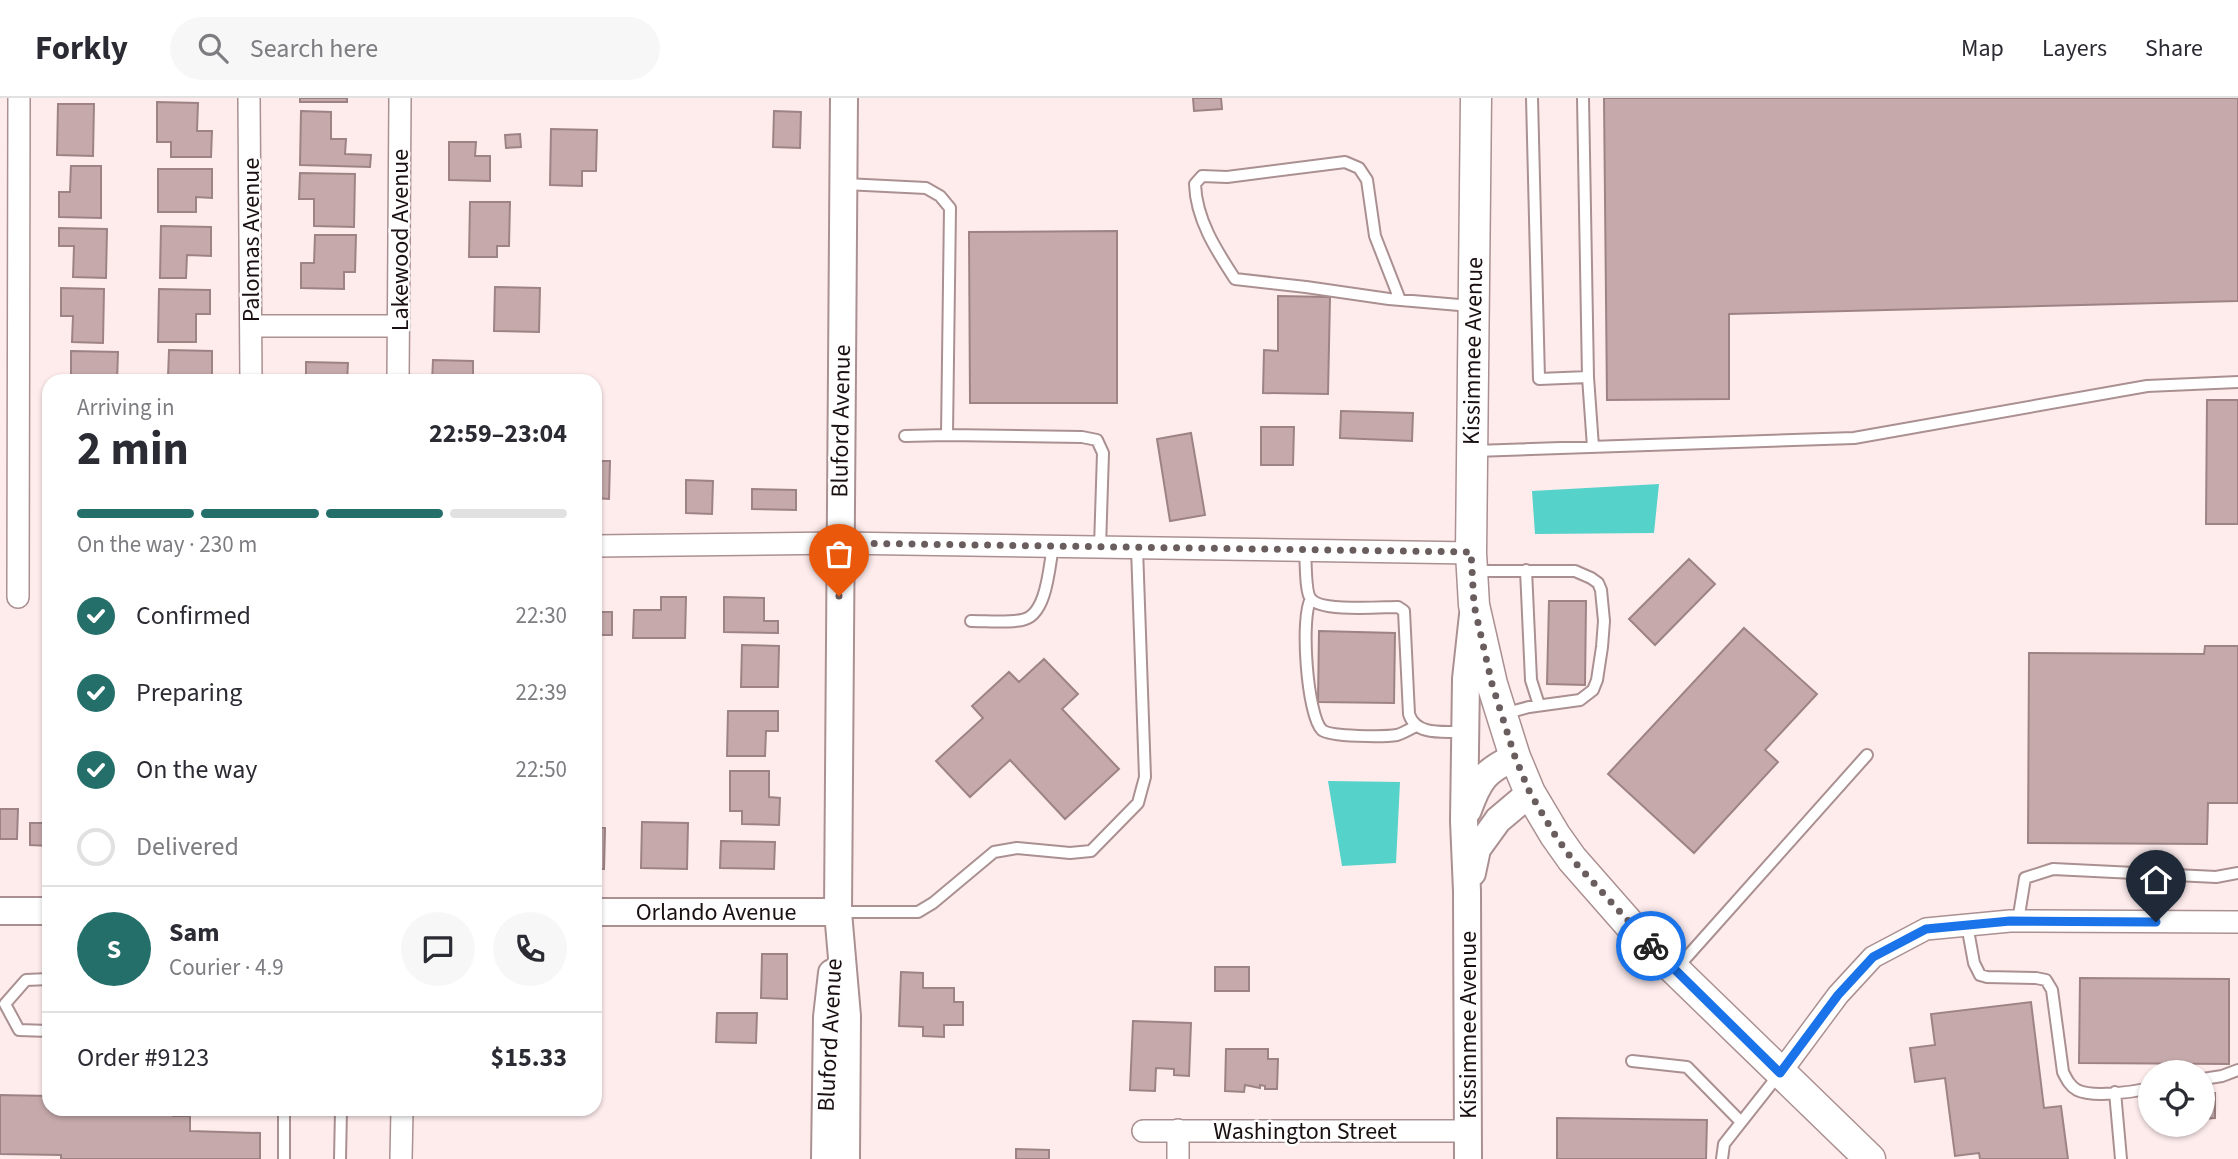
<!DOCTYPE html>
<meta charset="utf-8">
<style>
:root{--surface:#fff;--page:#f7f7f7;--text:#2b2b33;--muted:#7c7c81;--line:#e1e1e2;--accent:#256f6a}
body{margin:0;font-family:"Source Sans 3",sans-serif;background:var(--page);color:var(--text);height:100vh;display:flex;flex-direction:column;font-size:26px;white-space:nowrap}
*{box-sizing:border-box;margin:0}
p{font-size:23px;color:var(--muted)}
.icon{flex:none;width:38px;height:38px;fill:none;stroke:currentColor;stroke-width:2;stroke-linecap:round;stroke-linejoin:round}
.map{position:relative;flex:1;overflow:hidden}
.side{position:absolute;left:42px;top:276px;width:560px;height:742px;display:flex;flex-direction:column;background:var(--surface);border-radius:21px;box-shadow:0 2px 5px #0004}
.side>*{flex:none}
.controls{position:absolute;left:2138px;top:962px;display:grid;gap:14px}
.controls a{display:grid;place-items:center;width:77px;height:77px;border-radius:50%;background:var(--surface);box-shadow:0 2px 5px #0004;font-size:35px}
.pin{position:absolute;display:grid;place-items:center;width:60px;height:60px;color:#fff;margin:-72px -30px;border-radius:50% 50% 50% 0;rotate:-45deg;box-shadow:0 0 7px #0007}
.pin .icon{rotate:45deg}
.courier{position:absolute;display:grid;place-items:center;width:70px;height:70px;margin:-35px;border:5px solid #1a73e8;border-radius:50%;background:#fff;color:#222;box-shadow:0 2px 9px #0007}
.headline em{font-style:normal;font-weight:700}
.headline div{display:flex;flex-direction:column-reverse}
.headline{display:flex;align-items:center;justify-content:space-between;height:119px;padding:0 35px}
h1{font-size:46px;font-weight:700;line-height:52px}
.bar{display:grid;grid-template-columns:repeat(4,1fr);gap:10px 7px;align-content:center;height:84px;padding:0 35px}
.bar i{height:9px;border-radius:5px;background:var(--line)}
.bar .current{background:var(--accent)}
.bar p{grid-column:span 4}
.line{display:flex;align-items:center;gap:18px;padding:0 35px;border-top:2px solid var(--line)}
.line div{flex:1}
.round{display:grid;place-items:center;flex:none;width:74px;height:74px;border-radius:37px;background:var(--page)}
ol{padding:0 35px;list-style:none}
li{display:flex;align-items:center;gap:21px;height:77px}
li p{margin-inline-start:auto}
li .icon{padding:7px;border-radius:50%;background:var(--accent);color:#fff;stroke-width:4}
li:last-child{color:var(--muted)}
li i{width:38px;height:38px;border:4px solid var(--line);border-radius:50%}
header{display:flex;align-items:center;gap:42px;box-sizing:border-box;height:98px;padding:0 35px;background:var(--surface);border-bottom:2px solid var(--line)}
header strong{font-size:33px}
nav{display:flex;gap:38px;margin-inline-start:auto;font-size:24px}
.search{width:490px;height:63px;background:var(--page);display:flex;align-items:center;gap:18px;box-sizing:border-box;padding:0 24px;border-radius:38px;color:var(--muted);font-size:26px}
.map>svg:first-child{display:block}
.water{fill:#55d2c9}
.building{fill:#c5a9ab;stroke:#9e8384;stroke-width:2}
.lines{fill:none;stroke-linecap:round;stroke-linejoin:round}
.service-casing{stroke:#ab9091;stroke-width:14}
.minor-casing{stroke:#ab9091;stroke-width:24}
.tertiary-casing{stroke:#ab9091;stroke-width:30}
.secondary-casing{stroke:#ab9091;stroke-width:33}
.service{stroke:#fff;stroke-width:10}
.minor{stroke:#fff;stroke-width:21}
.tertiary{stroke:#fff;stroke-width:26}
.secondary{stroke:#fff;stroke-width:30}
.done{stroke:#6a5d5e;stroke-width:7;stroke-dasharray:0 12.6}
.route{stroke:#1a73e8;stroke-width:9}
.labels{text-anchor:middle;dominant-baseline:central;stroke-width:5;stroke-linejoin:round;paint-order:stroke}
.street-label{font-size:24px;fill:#1a1011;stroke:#fefefe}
</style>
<header>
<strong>Forkly</strong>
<div class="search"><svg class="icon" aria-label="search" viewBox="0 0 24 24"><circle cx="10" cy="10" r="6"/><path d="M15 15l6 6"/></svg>Search here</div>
<nav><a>Map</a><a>Layers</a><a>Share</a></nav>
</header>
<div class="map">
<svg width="2238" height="1061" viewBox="0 0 2238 1061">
<rect width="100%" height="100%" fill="#feeced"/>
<path class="water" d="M1659,386L1654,435L1535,436L1532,393Z
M1328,683L1400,684L1396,765L1342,768Z"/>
<path class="building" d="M300,0H347V4H300Z
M1193,0H1221L1222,11L1194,13Z
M1604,0H2238V203L1729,216V301L1607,302Z
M157,4L198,5L197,33H212L211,59H171V44H157Z
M58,6H94L93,58L57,57Z
M301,13L331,14V41H346L345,56L371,57L370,69L300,67Z
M774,13L801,14L800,50L773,49Z
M551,31L597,32L596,73H582V88L550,87Z
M520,36L521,49L506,50L505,37Z
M449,44H476L475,58H490V83L449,82Z
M71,68H101V120L59,119V94H70Z
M158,71H212V100L196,99V114H158Z
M300,75L355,76L354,129L314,128V101H299Z
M470,104H510L509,148H497V159H469Z
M161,128L211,129V158L187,157L186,180H160Z
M59,130L107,131L106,180L73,179L74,148H59Z
M1117,133V305H970L969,134Z
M315,137H356L355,174H344V191L301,190V165H314Z
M495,189L540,190L539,234L494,233Z
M61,190L104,191L103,245L72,244L73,218H61Z
M159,191L210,192V216H196V244H158Z
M1278,198L1330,199L1328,296L1263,295L1264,252L1278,253Z
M169,252L212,253V284H183V279H168Z
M71,253L118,254L117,284H57V279L71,280Z
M433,262L473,263V284H432Z
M306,264L348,265L347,284H306Z
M2207,302H2238V426H2206Z
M1341,313L1413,315L1412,343L1340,340Z
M1261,329H1294L1293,367H1261Z
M1191,335L1205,417L1170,423L1157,341Z
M595,363H610L609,401L595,400Z
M686,382L713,383L712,416L686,415Z
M752,391L796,392V412L752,411Z
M1689,461L1715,486L1655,547L1629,521Z
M661,499H686L685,540H633L634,512H661Z
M724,499L764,500V523H778V535L724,534Z
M1549,503H1586L1585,587L1547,586Z
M595,514H612V537H598L597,548H595Z
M1744,530L1817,596L1765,652L1778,664L1694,755L1608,676Z
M1319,533L1395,535L1394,605L1318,604Z
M742,547L779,548L778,589H741Z
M2205,548H2238V705H2208L2207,746L2028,745L2029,555L2204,556Z
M1044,561L1078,596L1062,611L1119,671L1065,721L1010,662L970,699L936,663L983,620L972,608L1009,574L1019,584Z
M728,613H778V633H766L765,658H727Z
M730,673H769V699L780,700L779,727L742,726V713H730Z
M0,711H18L17,741H0Z
M642,724L688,725L687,771L641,770Z
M30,725H49V748L30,747Z
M595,730H605L604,771H595Z
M721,743L775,744L774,771L720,770Z
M762,856H787V901L761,900Z
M1215,869H1249V893H1215Z
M901,874L923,875V890H954V904H963V927H944V939L923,938V929L899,928Z
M2080,880L2229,881V966L2079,965Z
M2031,904L2044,1010L2061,1008L2068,1061H1980L1979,1055L1955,1058L1945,980L1915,984L1910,950L1935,947L1931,916Z
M717,915H757L756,945L716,944Z
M1133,923L1191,925L1189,978L1174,977V971L1156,970L1155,993L1130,992Z
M1226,951H1268V961H1278L1277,991H1265V988L1260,987V990L1245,987L1244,994L1225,993Z
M2203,995H2215V1020L2203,1021Z
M0,997L49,998V1012H174L173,1018H190V1033L260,1035V1061H61V1057L0,1056Z
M1557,1020L1707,1022L1706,1061H1557Z
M1016,1051L1049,1052V1061H1016Z"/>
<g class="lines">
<g class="service-casing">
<path id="service" d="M1532,0L1539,281L1588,279
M1583,0L1588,279L1593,349
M845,86L926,90L940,98L950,110L947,337L1082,339L1097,342L1103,355L1100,449
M1400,202L1375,138L1367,82L1359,70L1345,64L1227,79L1202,78L1195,86C1196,121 1216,152 1235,181L1306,189L1389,201L1471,208
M905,338L947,337
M1475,353L1854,340L2147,288L2238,284
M1305,452C1306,462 1305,495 1311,501C1321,514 1381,509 1398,509L1404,513L1409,616C1416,639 1446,633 1465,634
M1526,472L1531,582L1539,607
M1475,473H1575L1591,480L1598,485L1601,492L1604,523L1602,549L1597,582L1593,592L1580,602L1529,609L1503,616
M1311,501C1300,518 1307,618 1322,632C1330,639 1385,639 1397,637C1404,635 1410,631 1416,628
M971,523C987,523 1006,525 1022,522C1047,518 1049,469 1053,448
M838,814H918L933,805L994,754L1017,750L1070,755L1091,753L1138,705L1145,679L1137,450
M2018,823L2025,780L2053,771L2216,779L2238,775
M1967,827L1974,865L1980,877L1987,879L2036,880L2046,882L2052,892L2063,974C2067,982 2070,988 2077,992C2093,1000 2133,994 2151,990
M1677,870L1867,657
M49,881L26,882L5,906L19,932L49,933
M1632,963L1687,969L1741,1024
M2203,981L2222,978L2238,972
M2115,994L2121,1061
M284,1061V1012
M340,1061L341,1012
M1722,1061L1724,1046L1780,975"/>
</g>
<g class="minor-casing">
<path id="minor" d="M249,0L251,284
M251,228H399
M398,284L400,0
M595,448L839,445L1471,455
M18,499L19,0
M1780,975L1838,897L1873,859L1926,831L2010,823L2238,824
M1143,1033H1468
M401,1061L402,1012
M1178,1061V1032"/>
</g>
<g class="tertiary-casing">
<path id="tertiary" d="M844,0L838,814L847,918L846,1061
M1468,712C1479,681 1485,673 1515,659
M1472,775L1477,751L1498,722L1530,695
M0,813H49
M595,814H838
M825,1061L827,919L832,875
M1468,1061L1467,793L1464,723L1466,581L1473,517"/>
</g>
<g class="secondary-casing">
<path id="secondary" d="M1476,0L1471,455L1474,507L1492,586L1515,659L1530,695L1555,737L1572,761L1637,835L1870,1061"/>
</g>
<use href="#service" class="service"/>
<use href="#minor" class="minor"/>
<use href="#tertiary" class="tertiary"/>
<use href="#secondary" class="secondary"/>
</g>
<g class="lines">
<path class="done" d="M839,498V445L1471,454L1474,507L1492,586L1515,659L1530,695L1555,737L1572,761L1651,848"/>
<path class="route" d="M1651,848L1780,975L1838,897L1873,859L1926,831L2010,823L2156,824"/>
</g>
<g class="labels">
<g class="street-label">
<text transform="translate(251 142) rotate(-90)">Palomas Avenue</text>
<text transform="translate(400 142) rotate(-90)">Lakewood Avenue</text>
<text transform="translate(1473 253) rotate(-89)">Kissimmee Avenue</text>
<text transform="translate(841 323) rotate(-89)">Bluford Avenue</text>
<text x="716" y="814">Orlando Avenue</text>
<text transform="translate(1468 927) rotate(-90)">Kissimmee Avenue</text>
<text transform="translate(830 937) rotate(-87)">Bluford Avenue</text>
<text x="1305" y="1033">Washington Street</text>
</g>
</g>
</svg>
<div class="controls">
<a><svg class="icon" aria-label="locate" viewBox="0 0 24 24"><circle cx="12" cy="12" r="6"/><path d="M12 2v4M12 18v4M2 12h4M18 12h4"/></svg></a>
</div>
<div class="pin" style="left:839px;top:498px;background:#ea580c"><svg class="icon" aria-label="bag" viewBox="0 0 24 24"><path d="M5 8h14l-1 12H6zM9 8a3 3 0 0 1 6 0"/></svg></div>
<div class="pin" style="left:2156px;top:824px;background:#1f2937"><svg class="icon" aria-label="home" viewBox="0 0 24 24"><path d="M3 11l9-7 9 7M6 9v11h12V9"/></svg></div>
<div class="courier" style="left:1651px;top:848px"><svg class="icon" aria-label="bike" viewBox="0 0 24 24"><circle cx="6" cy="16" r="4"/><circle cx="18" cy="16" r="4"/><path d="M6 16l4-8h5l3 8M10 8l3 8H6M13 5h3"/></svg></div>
<section class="side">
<div class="headline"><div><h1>2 min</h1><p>Arriving in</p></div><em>22:59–23:04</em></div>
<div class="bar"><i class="current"></i><i class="current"></i><i class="current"></i><i></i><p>On the way · 230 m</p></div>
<ol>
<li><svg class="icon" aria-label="check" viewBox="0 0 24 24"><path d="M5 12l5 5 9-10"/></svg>Confirmed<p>22:30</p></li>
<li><svg class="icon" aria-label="check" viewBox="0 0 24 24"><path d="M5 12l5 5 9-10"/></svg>Preparing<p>22:39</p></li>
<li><svg class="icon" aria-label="check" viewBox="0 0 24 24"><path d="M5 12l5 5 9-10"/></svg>On the way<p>22:50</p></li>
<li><i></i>Delivered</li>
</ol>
<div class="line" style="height:126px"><b class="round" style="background:var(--accent);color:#fff">S</b><div><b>Sam</b><p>Courier · 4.9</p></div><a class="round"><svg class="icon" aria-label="chat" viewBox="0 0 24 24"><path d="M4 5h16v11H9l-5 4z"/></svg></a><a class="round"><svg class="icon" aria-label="phone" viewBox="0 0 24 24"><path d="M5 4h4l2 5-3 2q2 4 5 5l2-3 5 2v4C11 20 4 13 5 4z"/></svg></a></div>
<div class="line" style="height:91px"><div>Order #9123</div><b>$15.33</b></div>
</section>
</div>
